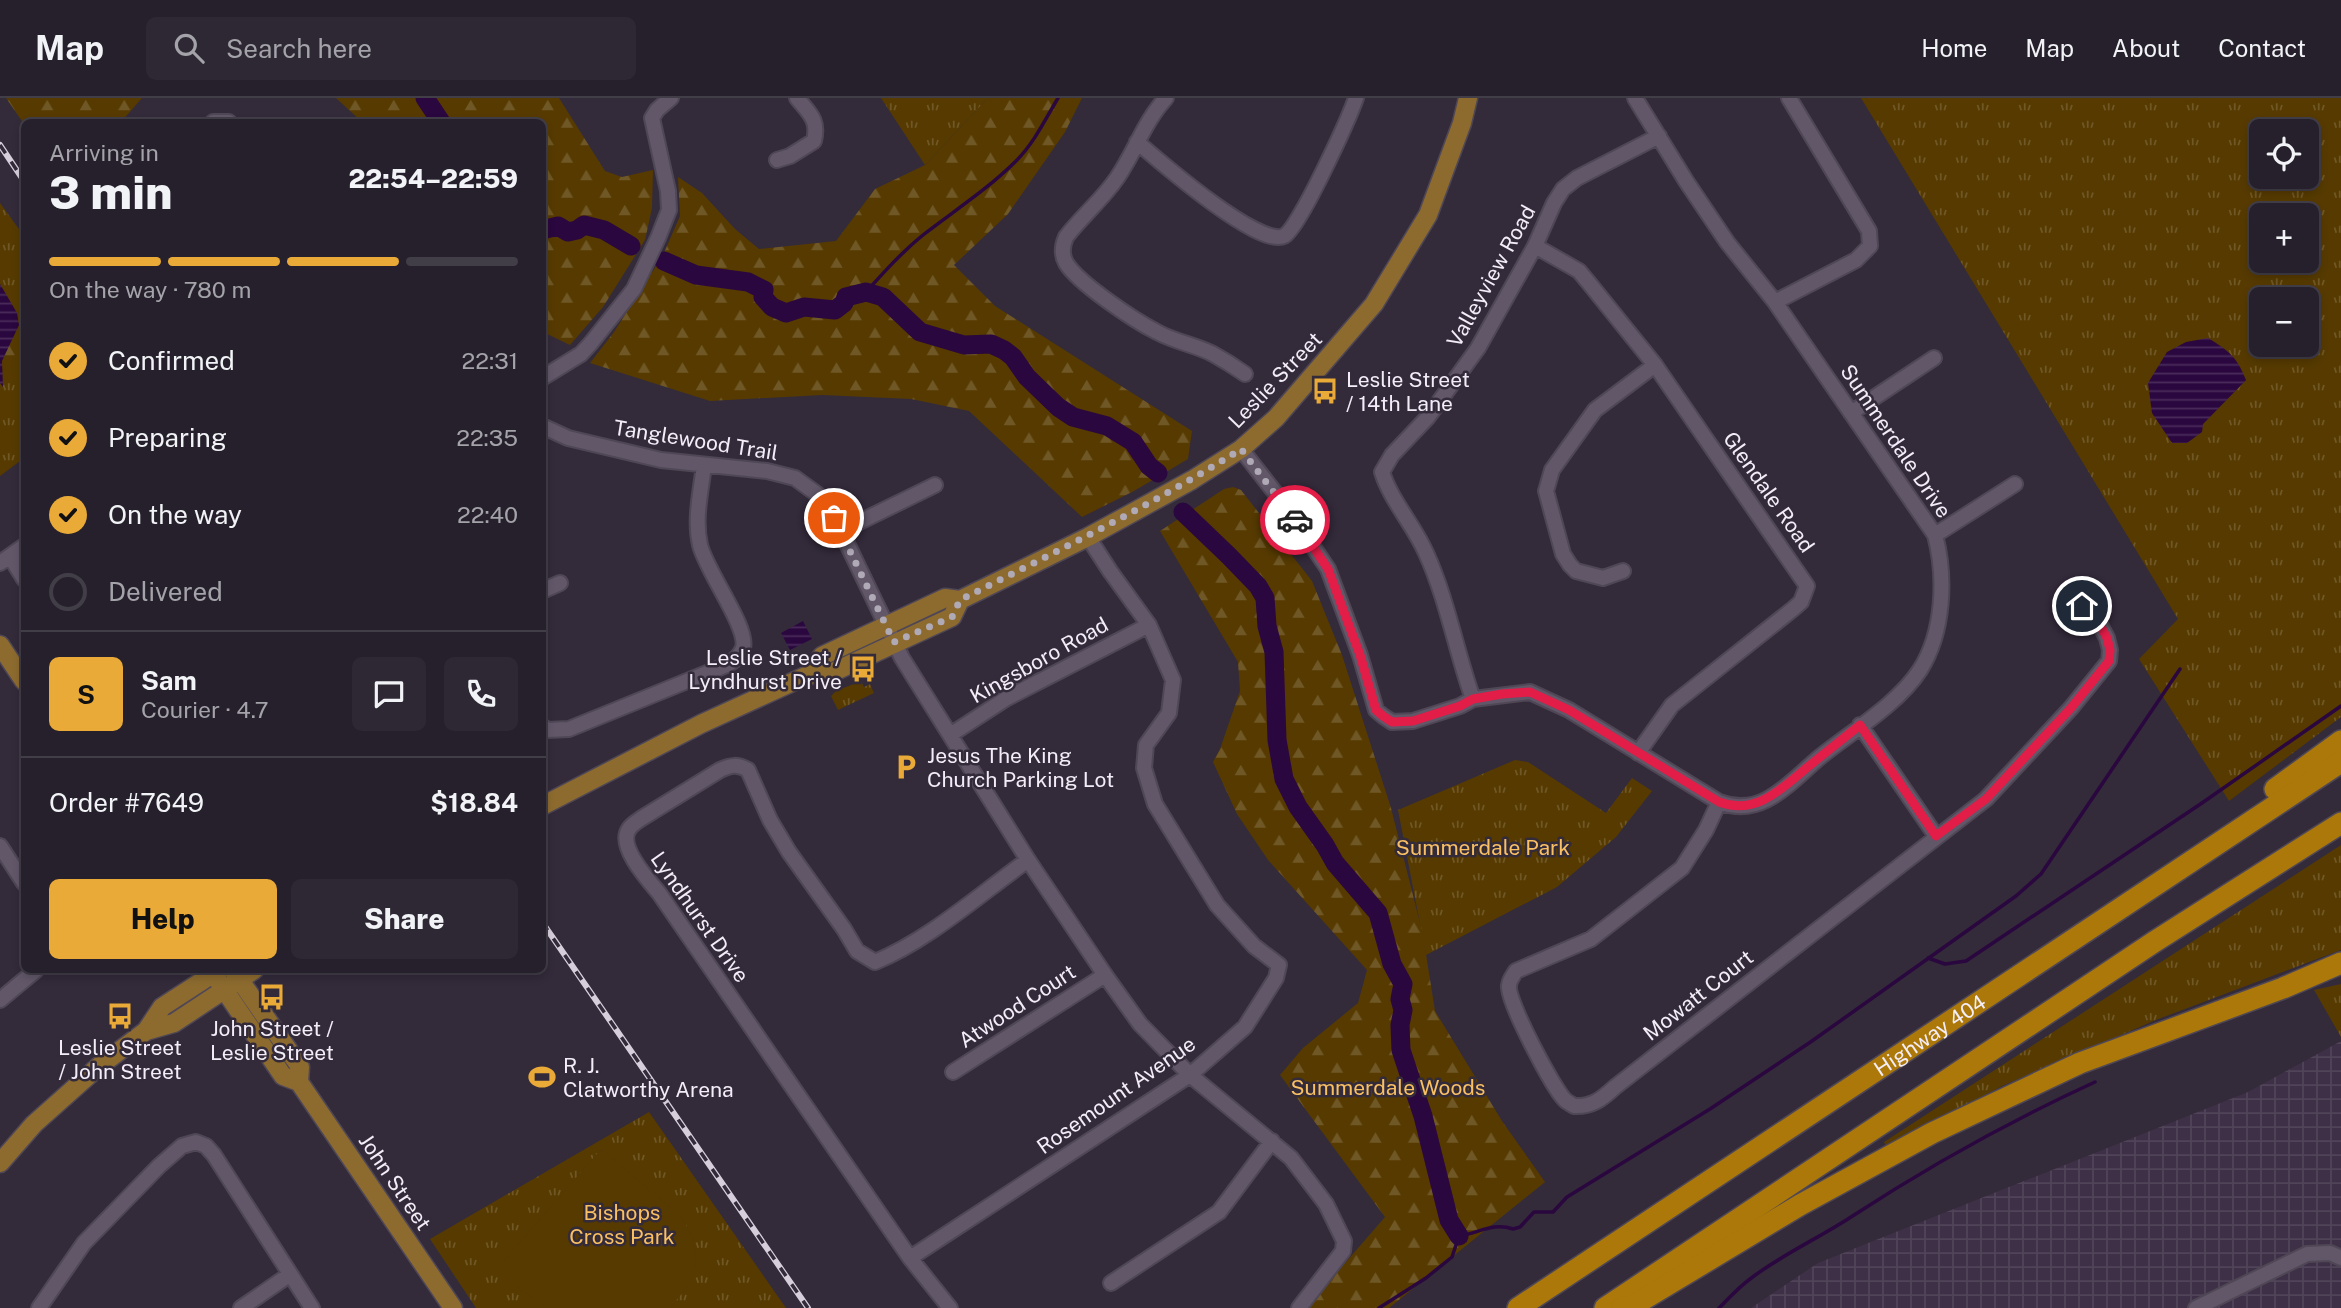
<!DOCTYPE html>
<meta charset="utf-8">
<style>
:root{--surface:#26202c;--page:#2e2834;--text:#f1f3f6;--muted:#a4a3a9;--line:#423e48;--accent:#e9aa38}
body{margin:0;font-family:"Public Sans",sans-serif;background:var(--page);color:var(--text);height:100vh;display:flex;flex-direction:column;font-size:26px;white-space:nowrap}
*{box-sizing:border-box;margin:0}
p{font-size:23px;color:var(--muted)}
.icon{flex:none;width:38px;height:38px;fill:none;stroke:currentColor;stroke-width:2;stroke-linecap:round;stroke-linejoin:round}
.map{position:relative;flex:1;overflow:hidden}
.details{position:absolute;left:21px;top:21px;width:525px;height:854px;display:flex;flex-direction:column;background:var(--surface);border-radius:10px;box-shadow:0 4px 10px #0003,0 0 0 2px var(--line)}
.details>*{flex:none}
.controls{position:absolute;left:2249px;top:21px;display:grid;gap:14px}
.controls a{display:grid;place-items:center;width:70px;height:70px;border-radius:10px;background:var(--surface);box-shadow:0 4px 10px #0003,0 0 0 2px var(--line);font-size:35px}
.pin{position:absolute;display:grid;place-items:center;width:60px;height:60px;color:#fff;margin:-30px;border:4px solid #fff;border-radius:50%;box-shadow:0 2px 7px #0007}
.courier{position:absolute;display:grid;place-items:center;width:70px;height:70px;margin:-35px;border:5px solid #e11d48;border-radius:50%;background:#fff;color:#222;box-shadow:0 2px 9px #0007}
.overview em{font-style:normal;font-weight:800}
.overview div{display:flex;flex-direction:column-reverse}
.overview{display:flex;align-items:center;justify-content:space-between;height:119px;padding:0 28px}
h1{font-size:46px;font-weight:800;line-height:52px}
.bar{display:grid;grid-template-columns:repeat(4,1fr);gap:10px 7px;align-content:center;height:84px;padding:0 28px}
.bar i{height:9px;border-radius:5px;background:var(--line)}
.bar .selected{background:var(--accent)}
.bar p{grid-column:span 4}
.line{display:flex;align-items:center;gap:18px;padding:0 28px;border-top:2px solid var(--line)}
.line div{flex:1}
.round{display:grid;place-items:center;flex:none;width:74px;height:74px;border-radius:10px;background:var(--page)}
ol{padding:0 28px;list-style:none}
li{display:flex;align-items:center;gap:21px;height:77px}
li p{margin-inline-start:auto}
li .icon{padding:7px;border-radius:50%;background:var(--accent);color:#111;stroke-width:4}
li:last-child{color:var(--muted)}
li i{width:38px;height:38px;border:4px solid var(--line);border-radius:50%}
.primary-button{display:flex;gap:14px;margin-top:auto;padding:14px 28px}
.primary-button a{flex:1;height:80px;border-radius:10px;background:var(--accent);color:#111;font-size:28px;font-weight:800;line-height:80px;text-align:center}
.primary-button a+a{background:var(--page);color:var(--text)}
header{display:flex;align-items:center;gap:42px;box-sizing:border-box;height:98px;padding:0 35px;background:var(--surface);border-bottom:2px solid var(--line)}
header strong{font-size:33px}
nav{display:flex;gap:38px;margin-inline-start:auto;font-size:24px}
.search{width:490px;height:63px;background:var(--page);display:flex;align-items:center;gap:18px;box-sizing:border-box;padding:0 24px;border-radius:10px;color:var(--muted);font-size:26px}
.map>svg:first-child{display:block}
.industrial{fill:url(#industrial-grid)}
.grass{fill:url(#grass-tufts);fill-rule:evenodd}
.forest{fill:url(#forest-firs)}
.garden{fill:#563a00}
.water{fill:url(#water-rules)}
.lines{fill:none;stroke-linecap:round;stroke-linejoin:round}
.stream{stroke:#2a073e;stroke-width:3.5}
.river{stroke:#2a073e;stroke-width:19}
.minor-casing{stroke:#4f4755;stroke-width:18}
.major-casing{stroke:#4f4755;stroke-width:21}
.highway-casing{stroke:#4f4755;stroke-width:24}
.minor{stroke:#615769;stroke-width:14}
.major{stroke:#8d6b2f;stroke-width:18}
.highway{stroke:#ab7809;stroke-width:21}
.rail-casing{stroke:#d6cfdb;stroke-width:6}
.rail{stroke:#332a3a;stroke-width:3.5;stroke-dasharray:10;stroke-linecap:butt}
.done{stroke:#b0a9b6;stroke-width:7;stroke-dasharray:0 12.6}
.route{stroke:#e11d48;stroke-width:9}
.labels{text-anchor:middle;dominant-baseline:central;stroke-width:5;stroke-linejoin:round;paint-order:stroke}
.street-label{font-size:21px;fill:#f3edf8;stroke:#332a3a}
.poi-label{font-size:21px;fill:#f3edf8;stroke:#332a3a;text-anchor:start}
.park-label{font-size:21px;fill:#f9c063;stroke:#332a3a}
</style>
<header>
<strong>Map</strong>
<div class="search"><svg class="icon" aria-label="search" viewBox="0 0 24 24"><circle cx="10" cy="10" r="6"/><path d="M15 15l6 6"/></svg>Search here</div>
<nav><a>Home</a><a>Map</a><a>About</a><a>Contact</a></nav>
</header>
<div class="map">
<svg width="2341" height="1210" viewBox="0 0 2341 1210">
<defs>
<pattern id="industrial-grid" width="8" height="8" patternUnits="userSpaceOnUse" patternTransform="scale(1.75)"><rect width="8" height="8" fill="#3d3047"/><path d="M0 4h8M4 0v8" fill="none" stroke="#504459"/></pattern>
<pattern id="grass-tufts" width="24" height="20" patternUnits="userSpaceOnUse" patternTransform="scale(1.75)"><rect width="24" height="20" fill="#563a00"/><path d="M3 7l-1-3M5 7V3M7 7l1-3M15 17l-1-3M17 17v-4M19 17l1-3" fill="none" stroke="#6f5726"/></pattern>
<pattern id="forest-firs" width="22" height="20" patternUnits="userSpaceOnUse" patternTransform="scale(1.75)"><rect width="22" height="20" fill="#563a00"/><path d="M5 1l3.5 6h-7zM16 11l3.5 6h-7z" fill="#6f5726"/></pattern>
<pattern id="water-rules" width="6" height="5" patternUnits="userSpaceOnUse" patternTransform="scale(1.75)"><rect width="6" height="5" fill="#2a073e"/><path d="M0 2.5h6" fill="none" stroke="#492b5b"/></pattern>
</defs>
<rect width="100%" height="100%" fill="#332a3a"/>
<path class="industrial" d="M2341,943V1210H1751L1818,1165L2248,994Z"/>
<path class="grass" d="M881,0H988L925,67Z
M1861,0H2341V619L2229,703L2139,561L2178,521ZM2261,33H2306V79H2261ZM2261,117H2306V163H2261ZM2261,201H2306V247H2261ZM2167,254L2246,282L2203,326Z
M0,105L24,138V360L0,378Z
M861,583L864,589L870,586L874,595L838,612L831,598L836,593Z
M1515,662L1528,664L1606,715L1632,680L1652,693L1616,739L1557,789L1426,857L1398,712Z
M2341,747V852L2156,922L2002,988L1887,1050L1884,1044Z
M2341,886V939L2314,892Z
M649,1014L786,1210H476L430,1141Z"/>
<path class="forest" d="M6,0H142L121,24H24V26Z
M336,0H559L605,73L622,79L653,72L652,110L645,142L603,209L570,247L543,234L542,24H362Z
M988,0H1082L1065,34L1008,116L954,167L995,208L1192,333L1188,361L1134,393L1082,419L969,313L911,301L822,297L710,303L590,265L614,234L663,157L680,118L678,79L702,95L735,131L759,151L836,143L875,91L925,67Z
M7,214L24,231V269L17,276L0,281Z
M1233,389L1241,392L1312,483L1342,557L1391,710L1423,837L1435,913L1502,1023L1545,1084L1389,1210H1306L1385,1119L1280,977L1303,950L1358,905L1367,872L1268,762L1237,716L1213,664L1220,651L1240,593L1238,564L1160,433L1224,391Z"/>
<path class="garden" d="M601,1051L682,1119L694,1144L696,1163L689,1187L670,1210H546L503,1178V1164Z"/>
<path class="water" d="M0,186L17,215L19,227L2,263L3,289L0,285Z
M2208,240C2229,253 2237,259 2246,282L2203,326L2202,334L2187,345H2172L2152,315L2148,285L2167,254L2186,244Z
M803,523L812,541L790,552L781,535Z"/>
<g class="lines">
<path class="stream" d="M866,194C884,174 902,154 923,137C954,113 988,91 1016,63C1034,45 1045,22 1058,0
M1928,860L1945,866L1966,863L2202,705L2341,608
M1379,1210L1426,1180L1452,1159L1459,1138C1479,1135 1493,1124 1513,1131L1520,1129L1534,1114H1553L1567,1099L1710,1011L1812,943L2016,798L2041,776L2180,571
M1719,1210C1729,1200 1739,1189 1750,1181C1781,1157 1819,1140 1851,1119C1929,1068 2010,1023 2095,984"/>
<path class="river" d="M425,0L441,24
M542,132L558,128L568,134L577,132L584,127L604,132L631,148
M664,163L696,177L748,184L764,192L763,199L772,209L786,215L804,209L835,212L844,205L846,199L866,194L883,199L920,234L964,247L991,246L1004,252L1013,259L1027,279L1058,309L1073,319L1107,328L1133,344L1149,368L1158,375
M1183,414L1229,458L1258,488L1265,500L1267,528L1274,554L1277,642L1284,681L1298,709L1325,747L1335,765L1378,815L1392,866L1403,886L1400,901L1403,912L1400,927L1401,952L1423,1018L1449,1122L1459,1138"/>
<g class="minor-casing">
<path id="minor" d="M1166,0C1144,24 1135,54 1117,80C1102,102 1082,118 1066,139C1062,148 1061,156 1066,165C1078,185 1135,223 1157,234C1175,244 1196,247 1213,256C1224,262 1235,269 1245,276
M213,24H229
M1137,44C1159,63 1259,150 1284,138C1299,131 1349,20 1356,0
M777,62L790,58L814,43C819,22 810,16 797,0
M1535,148L1579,173L1589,185L1655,267L1807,488L1801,504L1793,511L1672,607L1638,655
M1775,204L1856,162L1870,148L1869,133L1789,0
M542,280L581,256L591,245L634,191L658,140L669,112L668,93L652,20L657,12L671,0
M1851,315L1934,260
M542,328L568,340L661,362L767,373L795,380L817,396L827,408L841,433L902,560L1028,762L1105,877L1140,926L1190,977L1291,1060L1326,1106L1344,1143L1343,1153L1299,1210
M1241,351L1287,410L1328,471L1360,557L1376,612L1383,618L1392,624L1413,623L1460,608L1473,601L1530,594L1569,612L1719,704C1735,710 1750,710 1766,702C1786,692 1803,673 1820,659C1851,634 1898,606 1920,572C1944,534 1946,479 1935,437L1775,204L1727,144L1686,83L1635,0
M841,433L935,387
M1935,437L2015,386
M10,458L24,481
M0,465L24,448
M1623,473L1603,480L1576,473L1570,467L1563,456L1546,393L1552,372L1595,312L1655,267
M542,493L560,485
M1473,601C1456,553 1447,501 1426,455C1414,427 1391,403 1382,374L1392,357L1428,319L1478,250L1535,148L1554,105L1563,91L1577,80L1659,38
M1860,627L1936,738
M542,628L547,632L569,631L729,566C735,562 740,558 743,550C749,530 706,473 700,447C694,421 701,393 704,367
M950,637L1007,600L1149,527
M1719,704L1706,732L1682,770L1591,841L1516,873C1513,878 1509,882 1509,888C1507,903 1553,990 1565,1002C1567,1004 1571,1006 1574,1008C1592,1009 1602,1001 1615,989L1986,701L2071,610L2109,563L2110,552L2107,540L2098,523L2082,508
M0,748L24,785
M0,902L36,872
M953,974L1105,877
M910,1160L1190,977L1245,929L1276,880L1279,867L1254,848L1217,807L1155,706L1144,670L1146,647L1169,615L1173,582L1149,527L1110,473L1088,439
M1111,1185L1219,1114L1272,1043
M39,1210L84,1145L159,1068L182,1048L196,1044L206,1048L214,1057L312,1210
M241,1210L289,1177
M950,1210L910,1160L659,795C648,782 617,748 629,731C632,726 638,723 642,720L720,672C731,667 737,666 748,672L770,722L789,754L844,831L857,853L875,864C929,842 980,796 1028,762
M2196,1210L2307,1156L2330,1155L2341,1160"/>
</g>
<g class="major-casing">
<path id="major" d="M0,547L24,583
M808,577L822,558L945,500L960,502L1088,439L1192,382L1241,351L1276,320L1374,206L1428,117L1462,25L1468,0
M542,708L701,626L808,577L829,576L952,519L960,502
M211,872L283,978L299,984L453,1210
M233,872L300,969L299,984
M146,933L174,925L254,872
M0,1065L34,1026L98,969L146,933L162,909L219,872"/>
</g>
<g class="highway-casing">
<g id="highway">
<path d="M2275,691L2341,643"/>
<path id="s1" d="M1518,1210L2341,664"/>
<path d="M1605,1210L2154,844L2341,725"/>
<path d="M1622,1210L1634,1207L1800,1107L1932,1035L2080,965L2283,890L2341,865"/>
</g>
</g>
<use href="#minor" class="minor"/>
<use href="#major" class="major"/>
<use href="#highway" class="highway"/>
<g class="rail-casing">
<path id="rail" d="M0,47L24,83
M542,824L808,1210"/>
</g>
<use href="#rail" class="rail"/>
</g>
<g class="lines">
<path class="done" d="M834,420L894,544L952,519L960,502C1055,454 1151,408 1241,351L1295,422"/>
<path class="route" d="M1295,422L1328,471L1360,557L1376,612L1383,618L1392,624L1413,623L1460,608L1473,601L1502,596L1530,594L1569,612L1719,704C1757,718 1782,690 1809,668C1826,654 1843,641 1860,627L1936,738L1986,701L2071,610L2109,563L2110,552L2107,540L2098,523L2082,508"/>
</g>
<defs>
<g id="bus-bare" transform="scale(2.1)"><path d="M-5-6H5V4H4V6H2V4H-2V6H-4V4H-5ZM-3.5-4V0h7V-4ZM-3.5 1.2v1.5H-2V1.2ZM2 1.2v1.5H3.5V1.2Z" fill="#e9aa38" stroke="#332a3a" stroke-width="2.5" paint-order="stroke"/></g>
<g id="parking-bare" transform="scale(2.1)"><path d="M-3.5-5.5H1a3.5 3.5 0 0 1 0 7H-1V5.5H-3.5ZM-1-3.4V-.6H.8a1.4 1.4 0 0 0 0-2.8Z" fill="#e9aa38" stroke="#332a3a" stroke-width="2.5" paint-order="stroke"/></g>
<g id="stadium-bare" transform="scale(2.1)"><path d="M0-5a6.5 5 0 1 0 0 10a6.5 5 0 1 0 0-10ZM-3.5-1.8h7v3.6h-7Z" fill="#e9aa38" stroke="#332a3a" stroke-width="2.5" paint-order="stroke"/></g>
</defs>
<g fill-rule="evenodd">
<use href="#bus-bare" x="1325" y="293"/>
<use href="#bus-bare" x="863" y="571"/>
<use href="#parking-bare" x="906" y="669"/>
<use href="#bus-bare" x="272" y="899"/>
<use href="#bus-bare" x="120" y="918"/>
<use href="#stadium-bare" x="542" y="979"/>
</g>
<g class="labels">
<g class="street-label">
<text transform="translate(1491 178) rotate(-61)">Valleyview Road</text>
<text transform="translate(1275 282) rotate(-46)">Leslie Street</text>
<text transform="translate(696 342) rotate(9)">Tanglewood Trail</text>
<text transform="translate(1896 343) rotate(56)">Summerdale Drive</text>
<text transform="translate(1769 394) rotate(55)">Glendale Road</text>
<text transform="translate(1039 562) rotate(-29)">Kingsboro Road</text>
<text transform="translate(700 819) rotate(55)">Lyndhurst Drive</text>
<text transform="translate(1698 897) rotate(-38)">Mowatt Court</text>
<text transform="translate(1017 908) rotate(-33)">Atwood Court</text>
<text stroke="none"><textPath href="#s1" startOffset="494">Highway 404</textPath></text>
<text transform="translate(1116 997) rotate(-35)">Rosemount Avenue</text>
<text transform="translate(395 1084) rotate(56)">John Street</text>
</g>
<g class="poi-label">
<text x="1346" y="281">Leslie Street<tspan x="1346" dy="24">/ 14th Lane</tspan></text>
<text x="842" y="559" text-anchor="end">Leslie Street /<tspan x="842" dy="24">Lyndhurst Drive</tspan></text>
<text x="927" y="657">Jesus The King<tspan x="927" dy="24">Church Parking Lot</tspan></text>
<text x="272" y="930" text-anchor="middle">John Street /<tspan x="272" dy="24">Leslie Street</tspan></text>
<text x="120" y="949" text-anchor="middle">Leslie Street<tspan x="120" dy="24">/ John Street</tspan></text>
<text x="563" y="967">R. J.<tspan x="563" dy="24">Clatworthy Arena</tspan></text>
</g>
<g class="park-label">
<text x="1483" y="749">Summerdale Park</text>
<text x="1388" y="989">Summerdale Woods</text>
<text x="622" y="1114">Bishops<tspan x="622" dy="24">Cross Park</tspan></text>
</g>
</g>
</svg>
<div class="controls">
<a><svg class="icon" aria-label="locate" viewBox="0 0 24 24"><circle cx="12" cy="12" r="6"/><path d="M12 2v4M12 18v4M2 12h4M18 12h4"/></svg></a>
<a>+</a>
<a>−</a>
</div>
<div class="pin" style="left:834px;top:420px;background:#ea580c"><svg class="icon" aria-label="bag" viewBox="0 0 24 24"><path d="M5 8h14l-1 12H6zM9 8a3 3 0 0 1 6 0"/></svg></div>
<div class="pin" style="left:2082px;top:508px;background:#1f2937"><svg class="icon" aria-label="home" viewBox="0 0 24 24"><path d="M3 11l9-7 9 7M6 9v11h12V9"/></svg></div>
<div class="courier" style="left:1295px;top:422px"><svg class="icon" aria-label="car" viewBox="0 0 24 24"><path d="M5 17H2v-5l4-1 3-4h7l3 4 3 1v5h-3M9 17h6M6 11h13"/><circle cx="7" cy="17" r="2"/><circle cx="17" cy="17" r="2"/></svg></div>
<section class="details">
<div class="overview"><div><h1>3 min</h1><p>Arriving in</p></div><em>22:54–22:59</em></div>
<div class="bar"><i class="selected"></i><i class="selected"></i><i class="selected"></i><i></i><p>On the way · 780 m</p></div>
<ol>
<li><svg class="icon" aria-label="check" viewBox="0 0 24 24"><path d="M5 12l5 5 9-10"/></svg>Confirmed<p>22:31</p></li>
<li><svg class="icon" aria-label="check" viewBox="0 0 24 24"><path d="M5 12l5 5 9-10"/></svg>Preparing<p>22:35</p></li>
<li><svg class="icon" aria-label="check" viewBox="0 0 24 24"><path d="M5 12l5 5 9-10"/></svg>On the way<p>22:40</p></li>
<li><i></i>Delivered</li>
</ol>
<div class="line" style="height:126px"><b class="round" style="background:var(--accent);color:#111">S</b><div><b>Sam</b><p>Courier · 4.7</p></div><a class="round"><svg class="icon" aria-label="chat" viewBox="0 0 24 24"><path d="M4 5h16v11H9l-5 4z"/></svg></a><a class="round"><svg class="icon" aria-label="phone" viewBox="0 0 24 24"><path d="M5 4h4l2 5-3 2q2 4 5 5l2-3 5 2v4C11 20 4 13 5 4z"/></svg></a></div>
<div class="line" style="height:91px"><div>Order #7649</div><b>$18.84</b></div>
<div class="primary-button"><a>Help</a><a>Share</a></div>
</section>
</div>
